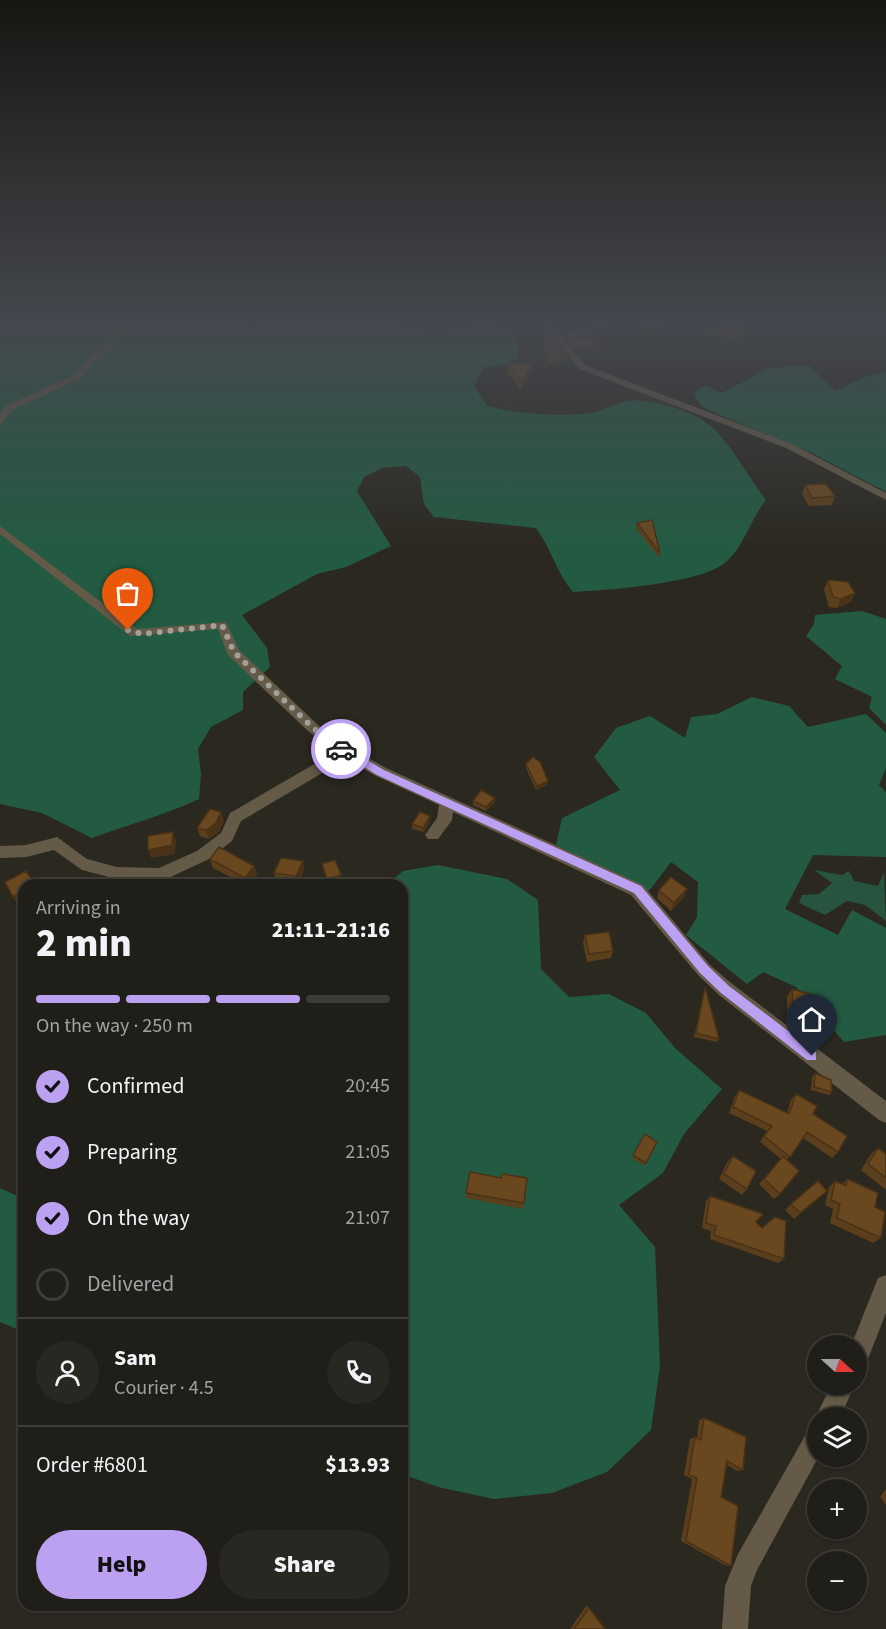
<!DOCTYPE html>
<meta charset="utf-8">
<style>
:root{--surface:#201e18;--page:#282721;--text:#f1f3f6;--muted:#a2a2a2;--line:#3d3c37;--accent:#bca0f2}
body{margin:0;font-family:"Source Sans 3",sans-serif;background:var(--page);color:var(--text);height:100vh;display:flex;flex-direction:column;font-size:22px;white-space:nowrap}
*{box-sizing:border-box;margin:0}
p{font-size:20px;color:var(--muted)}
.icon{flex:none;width:33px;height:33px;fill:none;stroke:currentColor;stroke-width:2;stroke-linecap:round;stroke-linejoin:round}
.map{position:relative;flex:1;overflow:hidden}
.drawer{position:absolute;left:18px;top:879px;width:390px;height:732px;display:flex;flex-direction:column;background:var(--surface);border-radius:18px;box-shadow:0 2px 4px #0004,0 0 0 2px var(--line)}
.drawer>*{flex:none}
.needle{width:39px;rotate:111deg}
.fabs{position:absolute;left:807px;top:1335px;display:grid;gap:12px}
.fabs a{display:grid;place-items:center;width:60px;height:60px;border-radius:50%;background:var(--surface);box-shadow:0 2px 4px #0004,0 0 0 2px var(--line);font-size:30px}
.pin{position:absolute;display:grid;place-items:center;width:51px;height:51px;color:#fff;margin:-62px -26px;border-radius:50% 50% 50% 0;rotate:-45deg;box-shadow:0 0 6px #0007}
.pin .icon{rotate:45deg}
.courier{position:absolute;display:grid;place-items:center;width:60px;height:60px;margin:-30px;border:4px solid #bca0f2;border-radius:50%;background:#fff;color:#222;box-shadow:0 2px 8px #0007}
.headline em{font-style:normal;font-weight:800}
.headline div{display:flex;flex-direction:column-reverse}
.headline{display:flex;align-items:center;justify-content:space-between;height:102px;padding:0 18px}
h1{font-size:39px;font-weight:800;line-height:45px}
.bar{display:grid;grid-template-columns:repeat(4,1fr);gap:9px 6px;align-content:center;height:72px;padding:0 18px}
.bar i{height:8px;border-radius:4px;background:var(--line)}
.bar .current{background:var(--accent)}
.bar p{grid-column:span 4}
.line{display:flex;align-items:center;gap:15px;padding:0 18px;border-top:2px solid var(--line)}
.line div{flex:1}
.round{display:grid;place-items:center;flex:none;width:63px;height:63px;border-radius:32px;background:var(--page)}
ol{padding:0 18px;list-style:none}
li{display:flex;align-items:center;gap:18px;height:66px}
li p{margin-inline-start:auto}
li .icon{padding:6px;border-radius:50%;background:var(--accent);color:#111;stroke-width:4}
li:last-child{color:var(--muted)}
li i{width:33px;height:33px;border:3px solid var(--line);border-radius:50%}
.primary-button{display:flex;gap:12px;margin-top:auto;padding:12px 18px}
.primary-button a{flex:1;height:69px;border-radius:36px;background:var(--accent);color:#111;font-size:24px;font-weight:800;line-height:69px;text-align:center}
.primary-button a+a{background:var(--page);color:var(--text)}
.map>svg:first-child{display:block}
.green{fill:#26543e}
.forest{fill:#235b42}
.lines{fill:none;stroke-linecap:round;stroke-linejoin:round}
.minor{fill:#645a47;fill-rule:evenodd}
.wall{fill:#5b3e1b}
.shaded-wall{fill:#4a3216}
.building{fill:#6a481f;stroke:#4a3216;stroke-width:1.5}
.route{fill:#bca0f2}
.done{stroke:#a3a09a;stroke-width:6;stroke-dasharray:0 10.8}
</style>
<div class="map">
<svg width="886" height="1629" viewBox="0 0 886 1629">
<rect width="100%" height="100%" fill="#2b2820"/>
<path class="green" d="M814,870L842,875L849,871L854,881L878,886L884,872L886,921L865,905L847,901L825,915L799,903L802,895L819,894L832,883Z"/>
<path class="forest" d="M0,323H397C408,333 432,336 447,334C458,332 468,325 479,324C491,323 501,327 512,331L519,348L518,358L505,364L484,367L474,386L487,406C520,414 557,417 591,413C603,411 614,404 626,401C646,397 693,411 708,424C728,439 750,479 766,500C750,519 743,551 722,565C693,584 609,590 573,592C556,572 552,550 536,528L434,517L424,504L420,477L406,466L382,468L364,477L357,491L391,546L346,567L317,574L242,615L267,648L270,667L243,692V710L211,727L198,749L201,774L199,799C163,816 129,824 92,838L42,813L0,804Z
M808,365L836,391L866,376L886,372V492L812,453L720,415L701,406L694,394L705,385L722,393L769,368Z
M862,611L886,619V725L869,708L872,697L835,679L842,666L806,636L814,624L815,615Z
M752,697L789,706L808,727L866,714L886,733V768L879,785L886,792V857L813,855L785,909L838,935L852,910L886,928V1035L844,1042L796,987L763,972L747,984L686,935L697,917L698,882L671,862L649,891L556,845L562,818L620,790L594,757L616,728L650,716L685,738L691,717L717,714Z
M438,865L507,879L538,900L541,969L569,997L609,994L646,1013L675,1048L722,1089L684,1134L663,1173L619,1205L655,1247L660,1366L651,1430L607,1472L552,1493L494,1499L438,1487L402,1474V885H386L403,871Z
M0,1188L24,1199V1332L0,1322Z"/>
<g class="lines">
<path class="minor" d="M105,323H115L127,329L80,379L12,410L3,423L0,424V413L5,406L74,375L118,330Z
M536,323H544L560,335L608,323H620L564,339L585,365L792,444L886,493V500L786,448L579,369L556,340Z
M0,526L137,629L226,622L239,650L318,725L351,748L386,768L643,885L710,965L731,983L886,1101V1123L879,1120L719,995L698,975L631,895L453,812L452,820L438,839H428L425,835L437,818L439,805L376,776L346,759L241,821L232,841L209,859L160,882L117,879L82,870L54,850L26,857L0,858V846L26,845L57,837L87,859L117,867L159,868L197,851L221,833L230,813L335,752L308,731L228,655L218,629L130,636L0,534Z
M886,1275V1313L864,1369L856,1372V1346H851L878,1278Z
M832,1384H855L840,1418H818V1423L815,1418Z
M818,1423L819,1456L757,1570L751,1586L748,1629H722L725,1586L738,1554L810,1427Z"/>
</g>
<path class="wall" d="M637,323H671L657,333L636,326Z
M745,323L740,339L706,334L707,330Z
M569,337L596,349L577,351L568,341Z
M544,343L563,348V352L570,357V361L543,369L549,357L543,347Z
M508,364L533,369L521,390L507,372Z
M805,485L835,496L832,505L809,506L802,494Z
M637,523L660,553L659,558L636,528Z
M828,580L851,602L837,608L829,607L824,589Z
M526,764L548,781L547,785L536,790L526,768Z
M495,798V802L486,811L473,805V801Z
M430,820L424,832L412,829V824Z
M224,821L219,832L209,839L200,836L197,828Z
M210,859L254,866L257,874L248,885H246L213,868Z
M303,861L304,870L298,884L277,882L274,873Z
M659,890L684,897L671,911L657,898Z
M585,935L613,951L611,958L587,962L583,943Z
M705,987L719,1039L717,1042L694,1037L704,991Z
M792,989L816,1011L811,1019L787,1014V997Z
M815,1073L832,1092L829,1095L811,1090L812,1077Z
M739,1090L787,1113L791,1100L796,1094L813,1114L838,1152L832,1158L803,1138L787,1160L780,1194L774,1199L759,1184L781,1159L760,1142L767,1131L729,1113L735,1096Z
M645,1134L657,1142L644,1166L632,1158Z
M878,1148L886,1154V1190L861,1170L871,1154Z
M733,1156L747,1189L742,1195L719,1179L728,1161Z
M847,1179L875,1207L881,1238L873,1243L830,1223L833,1209L825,1205L829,1187L835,1181L842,1184Z
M827,1191L794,1219L785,1210L791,1204Z
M466,1193L524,1203L523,1209L466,1198Z
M710,1196L756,1222L784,1259L778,1263L710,1239L711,1231L702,1228L706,1201Z
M704,1418L743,1470L737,1471L727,1465L721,1497L731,1566L725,1565L681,1541L692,1479L684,1475L690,1439L695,1437L697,1438L699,1420Z
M886,1489V1505L880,1497Z
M586,1606L589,1608L605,1629H570Z"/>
<path class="shaded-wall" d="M667,323H671L657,333L658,329Z
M597,345L596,349L577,351V347Z
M570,357V361L543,369L544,365Z
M534,361L533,369L521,390L522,382Z
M855,593L851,602L837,608L841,599Z
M548,781L547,785L536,790L537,786Z
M495,798V802L486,811V807Z
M221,812L224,821L219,832L209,839L206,830Z
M430,816V820L424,832L423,828Z
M173,832L176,840L175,854L151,858L148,850Z
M303,861L304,870L298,884L296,876Z
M254,866L257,874L247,885L245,878Z
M341,875L342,879L328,883L327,879Z
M687,889L684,897L671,911L674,903Z
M24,891V902L18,905L13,897Z"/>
<path class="building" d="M639,323H667L658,329Z
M728,323H745L741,335L707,330Z
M547,334L555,338L563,348L558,349L570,357L544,365L550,354L544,343Z
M569,337L597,340V345L577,347Z
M534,361L522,382L508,364Z
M826,484L835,496L812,498L805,485Z
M652,520L660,553L637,523Z
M828,580L848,582L855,593L841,599L833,597Z
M533,757L540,762L548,781L537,786L526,764Z
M481,790L495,798L486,807L473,801Z
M210,809L221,812L216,823L206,830L197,828Z
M420,812L430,816L423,828L412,824Z
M173,832L172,845L148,850V836Z
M219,847L254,866L245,878L210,859Z
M281,858L303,861L296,876L274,873Z
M335,860L341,875L327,879L322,864Z
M26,871L35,885H24V891L13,897L5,882Z
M671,877L687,889L674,903L659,890Z
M609,932L613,951L589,954L585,935Z
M705,987L719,1039L696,1033Z
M792,989L813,995L816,1011L793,1006Z
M815,1073L831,1080L832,1092L814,1087Z
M739,1090L789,1114L796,1094L817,1106L813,1114L847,1136L838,1152L807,1132L790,1157L764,1136L772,1126L733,1107Z
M645,1134L657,1142L646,1163L633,1155Z
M878,1148L886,1154V1178L868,1164Z
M733,1156L756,1171L747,1189L724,1174Z
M783,1156L799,1171L780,1194L764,1179Z
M470,1172L501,1178L502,1174L527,1178L524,1203L466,1193Z
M847,1179L878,1193L875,1207L885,1212L881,1238L837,1218L840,1204L831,1200L835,1181L846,1186Z
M818,1181L827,1191L800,1213L791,1204Z
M710,1196L763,1214L756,1222L762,1228L775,1217L786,1221L784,1259L714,1235L716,1226L706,1223Z
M704,1418L746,1437L743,1470L727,1461L721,1497L738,1506L731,1566L686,1541L697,1478L689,1475L695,1437L701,1440Z
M589,1608L605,1629H574Z"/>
<linearGradient id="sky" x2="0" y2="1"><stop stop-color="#181612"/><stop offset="0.59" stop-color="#44484e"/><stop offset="1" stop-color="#44484e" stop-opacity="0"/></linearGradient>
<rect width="886" height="551" fill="url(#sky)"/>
<path class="route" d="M338,746H344L384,770L641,886L708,966L729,986L816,1052V1060H807L721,993L700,973L634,893L377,775L338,751Z"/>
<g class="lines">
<path class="done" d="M128,630L142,634L222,625L234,652L313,728L341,749"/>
</g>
</svg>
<div class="fabs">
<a><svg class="needle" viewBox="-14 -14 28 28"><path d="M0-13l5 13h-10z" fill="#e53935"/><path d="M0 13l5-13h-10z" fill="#a2a2a2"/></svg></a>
<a><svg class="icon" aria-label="layers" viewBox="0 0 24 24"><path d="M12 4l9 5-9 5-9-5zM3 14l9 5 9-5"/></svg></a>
<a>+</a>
<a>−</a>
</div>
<div class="pin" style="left:128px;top:630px;background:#ea580c"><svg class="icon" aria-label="bag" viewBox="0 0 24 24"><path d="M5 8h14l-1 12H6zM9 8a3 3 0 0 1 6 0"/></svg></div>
<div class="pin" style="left:812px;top:1056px;background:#1f2937"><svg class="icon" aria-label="home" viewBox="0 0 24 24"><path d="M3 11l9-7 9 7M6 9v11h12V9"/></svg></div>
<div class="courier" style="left:341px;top:749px"><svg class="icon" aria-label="car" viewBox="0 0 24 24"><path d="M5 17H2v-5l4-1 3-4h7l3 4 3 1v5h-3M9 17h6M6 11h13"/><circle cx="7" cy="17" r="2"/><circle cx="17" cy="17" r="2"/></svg></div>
<section class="drawer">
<div class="headline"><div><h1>2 min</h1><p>Arriving in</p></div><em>21:11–21:16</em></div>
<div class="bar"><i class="current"></i><i class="current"></i><i class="current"></i><i></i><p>On the way · 250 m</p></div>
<ol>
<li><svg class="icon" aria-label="check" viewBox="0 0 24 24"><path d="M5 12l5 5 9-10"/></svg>Confirmed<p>20:45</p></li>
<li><svg class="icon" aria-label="check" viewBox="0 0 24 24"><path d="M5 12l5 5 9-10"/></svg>Preparing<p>21:05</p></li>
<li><svg class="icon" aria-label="check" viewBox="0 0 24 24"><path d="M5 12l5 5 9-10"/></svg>On the way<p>21:07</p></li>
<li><i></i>Delivered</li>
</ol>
<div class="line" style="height:108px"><a class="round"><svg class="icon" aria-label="person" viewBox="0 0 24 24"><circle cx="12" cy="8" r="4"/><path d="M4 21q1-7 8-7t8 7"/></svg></a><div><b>Sam</b><p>Courier · 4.5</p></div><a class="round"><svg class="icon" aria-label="phone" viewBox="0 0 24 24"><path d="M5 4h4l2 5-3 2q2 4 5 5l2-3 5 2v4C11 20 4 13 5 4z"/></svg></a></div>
<div class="line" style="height:78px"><div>Order #6801</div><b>$13.93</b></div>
<div class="primary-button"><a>Help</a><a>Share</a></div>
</section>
</div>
